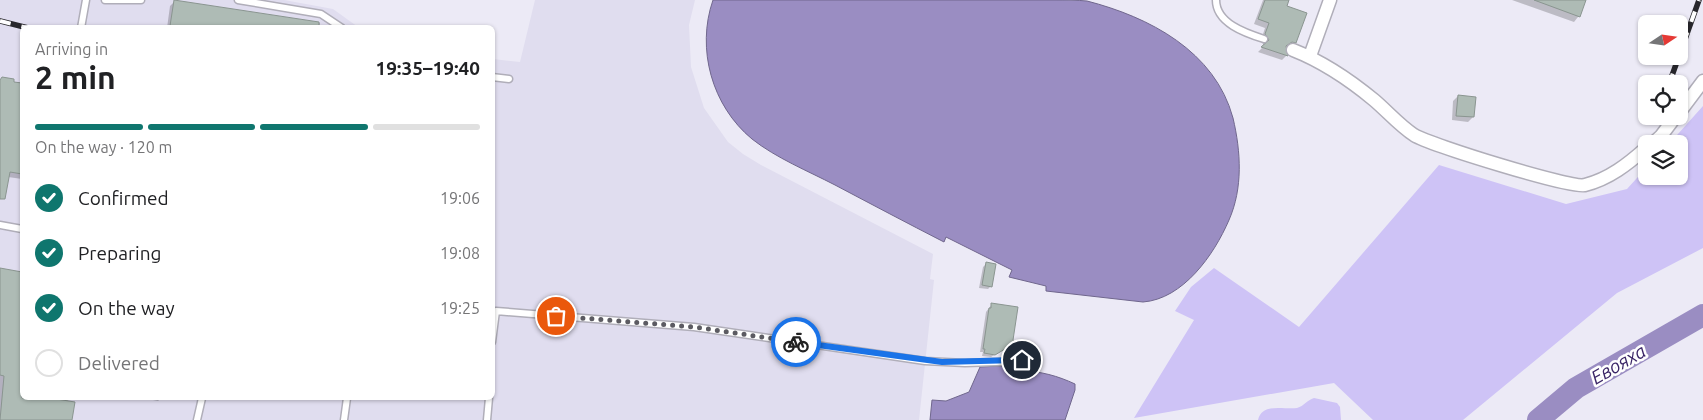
<!DOCTYPE html>
<meta charset="utf-8">
<style>
:root{--surface:#fff;--page:#f6f6f6;--text:#202124;--muted:#757577;--line:#e0e0e0;--accent:#0f766e}
body{margin:0;font-family:Ubuntu,sans-serif;background:var(--page);color:var(--text);height:100vh;display:flex;flex-direction:column;font-size:19px;white-space:nowrap}
*{box-sizing:border-box;margin:0}
p{font-size:16px;color:var(--muted)}
.icon{flex:none;width:28px;height:28px;fill:none;stroke:currentColor;stroke-width:2;stroke-linecap:round;stroke-linejoin:round}
.map{position:relative;flex:1;overflow:hidden}
.panel{position:absolute;left:20px;top:25px;width:475px;height:375px;display:flex;flex-direction:column;background:var(--surface);border-radius:8px;box-shadow:0 1px 4px #0004}
.panel>*{flex:none}
.needle{width:32px;rotate:77deg}
.fabs{position:absolute;left:1638px;top:15px;display:grid;gap:10px}
.fabs a{display:grid;place-items:center;width:50px;height:50px;border-radius:8px;background:var(--surface);box-shadow:0 1px 4px #0004;font-size:25px}
.pin{position:absolute;display:grid;place-items:center;width:42px;height:42px;color:#fff;margin:-21px;border:2px solid #fff;border-radius:50%;box-shadow:0 1px 5px #0007}
.courier{position:absolute;display:grid;place-items:center;width:50px;height:50px;margin:-25px;border:4px solid #1a73e8;border-radius:50%;background:#fff;color:#222;box-shadow:0 1px 6px #0007}
.headline em{font-style:normal;font-weight:600}
.headline div{display:flex;flex-direction:column-reverse}
.headline{display:flex;align-items:center;justify-content:space-between;height:85px;padding:0 15px}
h1{font-size:32px;font-weight:600;line-height:38px}
.bar{display:grid;grid-template-columns:repeat(4,1fr);gap:8px 5px;align-content:center;height:60px;padding:0 15px}
.bar i{height:6px;border-radius:4px;background:var(--line)}
.bar .active{background:var(--accent)}
.bar p{grid-column:span 4}
ol{padding:0 15px;list-style:none}
li{display:flex;align-items:center;gap:15px;height:55px}
li p{margin-inline-start:auto}
li .icon{padding:5px;border-radius:50%;background:var(--accent);color:#fff;stroke-width:4}
li:last-child{color:var(--muted)}
li i{width:28px;height:28px;border:2px solid var(--line);border-radius:50%}
.map>svg:first-child{display:block}
.built{fill:#e0ddef}
.green{fill:#cec3f6}
.water{fill:#9a8dc2;stroke:#70678d}
.shadow{fill:#0003}
.lines{fill:none;stroke-linecap:round;stroke-linejoin:round}
.river{stroke:#9a8dc2;stroke-width:22}
.building{fill:#aebbb5;stroke:#8a9590}
.service-casing{stroke:#b0aeb9;stroke-width:9}
.minor-casing{stroke:#b0aeb9;stroke-width:15}
.service{stroke:#fff;stroke-width:6}
.minor{stroke:#fff;stroke-width:12}
.rail-casing{stroke:#28272c;stroke-width:5.5}
.rail{stroke:#fff;stroke-width:4;stroke-dasharray:11;stroke-linecap:butt}
.done{stroke:#5c5b62;stroke-width:5;stroke-dasharray:0 9}
.route{stroke:#1a73e8;stroke-width:6}
.labels{text-anchor:middle;dominant-baseline:central;stroke-width:5;stroke-linejoin:round;paint-order:stroke}
.water-label{font-size:19px;font-style:italic;fill:#3b2667;stroke:#fff}
</style>
<div class="map">
<svg width="1703" height="420" viewBox="0 0 1703 420">
<rect width="100%" height="100%" fill="#eceaf6"/>
<path class="built" d="M0,0H284L333,9L358,27L22,28V398H492L493,59L520,62L535,0H695L689,25L691,67L704,108L728,142L743,154L761,165L933,254L930,279L934,280L919,420H0Z"/>
<path class="green" d="M1703,106V248L1617,293L1463,420H1373L1334,383L1134,418L1194,320L1175,311L1191,287L1214,268L1299,327L1439,165L1566,204L1627,189L1646,168V176H1679V144H1669Z
M1314,398L1337,403L1340,407L1341,420H1258C1262,402 1285,410 1297,408C1304,406 1307,400 1314,398Z"/>
<path class="water" d="M713,0C804,0 895,0 986,0C1009,0 1032,0 1055,0C1065,0 1077,0 1087,1C1149,17 1215,51 1233,118C1241,152 1243,188 1229,220C1214,255 1183,299 1143,302L1046,291V286L1009,277L1012,270L946,237L944,242C907,223 871,204 835,185C808,171 776,158 752,139C712,106 696,49 713,0Z
M1022,365V371C1040,371 1058,376 1075,384V390L1065,420H930L932,400L946,401L969,392L980,367Z"/>
<path class="shadow" d="M1263,0H1288L1286,7L1295,42L1290,47L1284,46L1286,56L1282,60L1258,52L1264,46L1261,40L1265,28L1254,24Z
M1512,0H1584L1578,17L1574,22Z
M175,1L320,23L319,28H167L170,6Z
M0,81L22,84V179L8,177L0,188Z
M1458,96L1473,117L1468,122L1452,120L1453,101Z
M986,264L991,286L988,289L979,288L983,267Z
M0,269L22,274V398H69L67,402L71,420H0Z
M992,304L1013,343L991,357L982,356L983,352H980L986,312Z
M143,398H161L158,401Z"/>
<g class="lines">
<path class="river" d="M1538,420L1576,388L1703,315"/>
</g>
<path class="building" d="M174,0L319,22V28L170,26Z
M1265,0H1289L1287,6L1307,13L1296,43L1292,42L1286,46L1288,56L1261,47L1269,40L1265,34L1269,23L1258,19Z
M1534,0H1586L1580,17Z
M2,77L14,79V82L22,83V174L10,172L5,199H0V80Z
M1458,95L1476,97L1474,117L1456,116Z
M986,262L996,264L992,287L982,285Z
M0,268L22,272V398H50L75,402L72,420H0L4,376L0,375Z
M991,303L1018,307L1013,340L1015,343L995,355L984,353L985,349H983L989,308H991Z"/>
<g class="lines">
<g class="service-casing">
<path id="service" d="M105,0H141
M238,0L321,14L342,28
M1216,0C1216,23 1245,33 1264,39
M81,28L86,0
M492,77L509,79
M0,225L22,229
M492,342L496,311L694,327L925,361L965,363L1022,361
M197,420L202,398
M344,420L347,398
M487,420L489,398"/>
</g>
<g class="minor-casing">
<path id="minor" d="M1293,50C1321,61 1351,81 1374,100C1387,111 1400,126 1414,135C1431,145 1572,189 1585,185C1609,179 1628,164 1646,148
M1310,56L1330,0
M1679,113L1703,81
M1652,144L1661,136L1676,116"/>
</g>
<use href="#service" class="service"/>
<use href="#minor" class="minor"/>
<g class="rail-casing">
<path id="rail" d="M0,21L28,28
M1669,84L1699,0"/>
</g>
<use href="#rail" class="rail"/>
</g>
<g class="lines">
<path class="done" d="M556,316L694,327L796,342"/>
<path class="route" d="M796,342L942,362L1022,360"/>
</g>
<g class="labels">
<g class="water-label">
<text transform="translate(1618 364) rotate(-30)">Евояха</text>
</g>
</g>
</svg>
<div class="fabs">
<a><svg class="needle" viewBox="-14 -14 28 28"><path d="M0-13l5 13h-10z" fill="#e53935"/><path d="M0 13l5-13h-10z" fill="#757577"/></svg></a>
<a><svg class="icon" aria-label="locate" viewBox="0 0 24 24"><circle cx="12" cy="12" r="6"/><path d="M12 2v4M12 18v4M2 12h4M18 12h4"/></svg></a>
<a><svg class="icon" aria-label="layers" viewBox="0 0 24 24"><path d="M12 4l9 5-9 5-9-5zM3 14l9 5 9-5"/></svg></a>
</div>
<div class="pin" style="left:556px;top:316px;background:#ea580c"><svg class="icon" aria-label="bag" viewBox="0 0 24 24"><path d="M5 8h14l-1 12H6zM9 8a3 3 0 0 1 6 0"/></svg></div>
<div class="pin" style="left:1022px;top:360px;background:#1f2937"><svg class="icon" aria-label="home" viewBox="0 0 24 24"><path d="M3 11l9-7 9 7M6 9v11h12V9"/></svg></div>
<div class="courier" style="left:796px;top:342px"><svg class="icon" aria-label="bike" viewBox="0 0 24 24"><circle cx="6" cy="16" r="4"/><circle cx="18" cy="16" r="4"/><path d="M6 16l4-8h5l3 8M10 8l3 8H6M13 5h3"/></svg></div>
<section class="panel">
<div class="headline"><div><h1>2 min</h1><p>Arriving in</p></div><em>19:35–19:40</em></div>
<div class="bar"><i class="active"></i><i class="active"></i><i class="active"></i><i></i><p>On the way · 120 m</p></div>
<ol>
<li><svg class="icon" aria-label="check" viewBox="0 0 24 24"><path d="M5 12l5 5 9-10"/></svg>Confirmed<p>19:06</p></li>
<li><svg class="icon" aria-label="check" viewBox="0 0 24 24"><path d="M5 12l5 5 9-10"/></svg>Preparing<p>19:08</p></li>
<li><svg class="icon" aria-label="check" viewBox="0 0 24 24"><path d="M5 12l5 5 9-10"/></svg>On the way<p>19:25</p></li>
<li><i></i>Delivered</li>
</ol>
</section>
</div>
